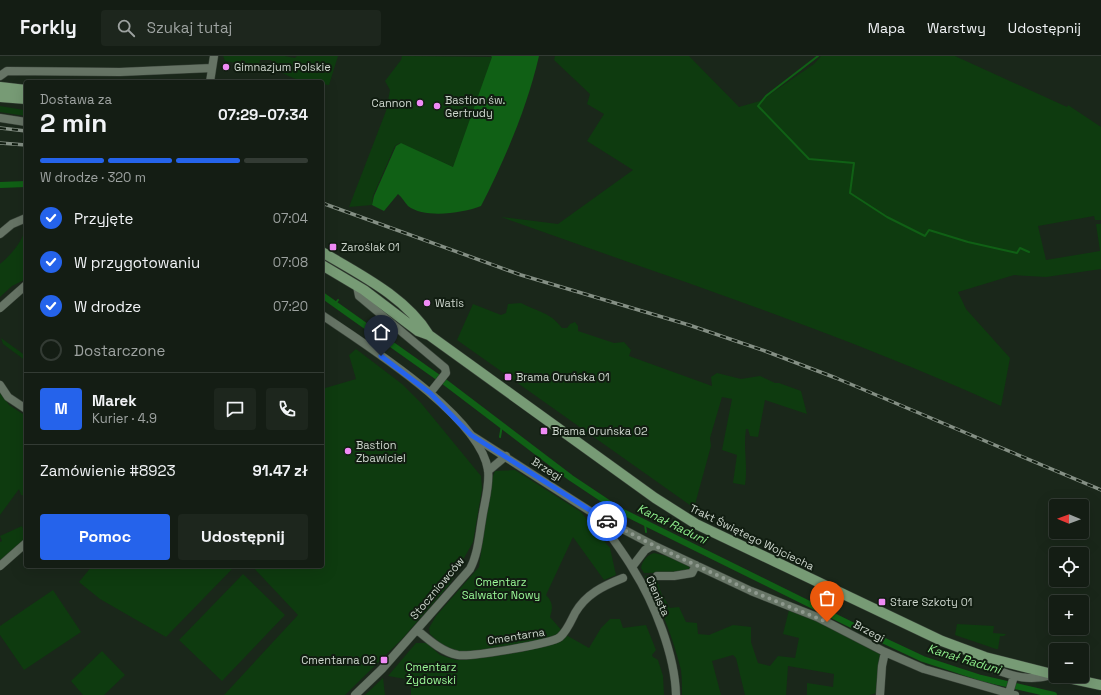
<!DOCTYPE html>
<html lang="pl">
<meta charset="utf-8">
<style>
:root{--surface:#141d14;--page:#1d261d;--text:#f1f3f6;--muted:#9da2a0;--line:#333b34;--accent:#2563eb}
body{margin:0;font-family:"Space Grotesk",sans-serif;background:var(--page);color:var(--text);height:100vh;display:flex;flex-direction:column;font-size:15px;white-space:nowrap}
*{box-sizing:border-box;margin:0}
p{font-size:13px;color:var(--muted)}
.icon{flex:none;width:22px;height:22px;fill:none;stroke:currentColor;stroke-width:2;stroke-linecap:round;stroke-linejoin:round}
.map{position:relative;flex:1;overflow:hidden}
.details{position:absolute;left:24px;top:24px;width:300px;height:488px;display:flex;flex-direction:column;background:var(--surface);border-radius:4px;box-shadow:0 4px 16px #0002,0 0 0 1px var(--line)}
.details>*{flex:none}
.needle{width:26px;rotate:271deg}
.buttons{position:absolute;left:1049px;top:443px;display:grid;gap:8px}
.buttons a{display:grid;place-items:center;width:40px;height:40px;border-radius:4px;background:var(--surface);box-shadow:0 4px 16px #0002,0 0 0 1px var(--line);font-size:20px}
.pin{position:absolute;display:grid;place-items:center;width:34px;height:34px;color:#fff;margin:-41px -17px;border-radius:50% 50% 50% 0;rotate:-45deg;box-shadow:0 0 4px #0007}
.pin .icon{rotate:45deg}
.courier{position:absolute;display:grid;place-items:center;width:40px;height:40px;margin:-20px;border:3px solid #2563eb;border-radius:50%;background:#fff;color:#222;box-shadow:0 1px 5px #0007}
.headline em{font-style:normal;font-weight:700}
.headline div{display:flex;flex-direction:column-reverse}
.headline{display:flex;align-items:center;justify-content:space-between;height:68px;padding:0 16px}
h1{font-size:26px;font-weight:700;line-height:30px}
.bar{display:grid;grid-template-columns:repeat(4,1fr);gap:6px 4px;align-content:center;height:48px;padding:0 16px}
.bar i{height:5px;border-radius:3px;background:var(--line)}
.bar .current{background:var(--accent)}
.bar p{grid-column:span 4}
.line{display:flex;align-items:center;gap:10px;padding:0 16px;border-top:1px solid var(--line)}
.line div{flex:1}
.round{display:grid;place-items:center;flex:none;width:42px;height:42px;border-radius:4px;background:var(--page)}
ol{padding:0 16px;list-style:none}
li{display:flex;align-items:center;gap:12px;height:44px}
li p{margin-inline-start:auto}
li .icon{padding:4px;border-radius:50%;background:var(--accent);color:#fff;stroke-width:4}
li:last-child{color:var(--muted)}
li i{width:22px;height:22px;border:2px solid var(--line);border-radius:50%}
.cta{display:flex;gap:8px;margin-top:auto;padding:8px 16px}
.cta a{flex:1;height:46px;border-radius:4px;background:var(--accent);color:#fff;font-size:16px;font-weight:700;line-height:46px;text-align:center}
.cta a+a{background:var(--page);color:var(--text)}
header{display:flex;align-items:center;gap:24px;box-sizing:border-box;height:56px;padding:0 20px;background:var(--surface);border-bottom:1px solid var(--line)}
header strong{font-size:19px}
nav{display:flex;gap:22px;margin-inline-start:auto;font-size:14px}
.search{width:280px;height:36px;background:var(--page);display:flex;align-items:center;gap:10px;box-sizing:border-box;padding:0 14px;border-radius:4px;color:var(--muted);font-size:15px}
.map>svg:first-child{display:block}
.green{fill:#0e3b0f}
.water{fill:#106015}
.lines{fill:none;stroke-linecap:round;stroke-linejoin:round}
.stream{stroke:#106015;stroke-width:2}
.canal{stroke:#106015;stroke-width:6}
.minor-casing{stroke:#394339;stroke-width:9}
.major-casing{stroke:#394339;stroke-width:11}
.minor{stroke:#667465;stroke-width:8}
.major{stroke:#779b75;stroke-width:10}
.rail-casing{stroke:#848f84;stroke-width:3.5}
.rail{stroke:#111d11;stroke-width:2;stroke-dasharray:6;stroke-linecap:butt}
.done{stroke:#8e998e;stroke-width:4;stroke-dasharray:0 7.2}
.route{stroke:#2563eb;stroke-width:5}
.poi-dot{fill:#f08bf6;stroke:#111d11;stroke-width:1.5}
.labels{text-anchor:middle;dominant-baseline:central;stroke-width:4;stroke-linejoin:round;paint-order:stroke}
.poi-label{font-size:11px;fill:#cdd6cd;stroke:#111d11;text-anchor:start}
.street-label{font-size:11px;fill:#cdd6cd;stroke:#111d11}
.park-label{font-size:11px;fill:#9cfb99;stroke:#111d11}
.water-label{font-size:12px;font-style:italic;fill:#8dec8a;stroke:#111d11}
</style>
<header>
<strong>Forkly</strong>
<div class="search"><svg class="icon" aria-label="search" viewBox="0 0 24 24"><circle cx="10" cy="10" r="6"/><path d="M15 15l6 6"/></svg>Szukaj tutaj</div>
<nav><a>Mapa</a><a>Warstwy</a><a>Udostępnij</a></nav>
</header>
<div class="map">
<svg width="1101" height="639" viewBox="0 0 1101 639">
<rect width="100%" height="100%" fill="#1a271a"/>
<path class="green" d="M223,0H285L295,2L297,0H338L329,29L322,28V26C308,26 290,24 279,14C276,11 274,7 271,4H260L259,10H257L245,8V5L241,4V8L225,5Z
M402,0L493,1L453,111L400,87L395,90L373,140L372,149L349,151L386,55L390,34L385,25L401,4Z
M555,0H689L739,51L760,45L814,8L821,0H955L1067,51L1068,49L1101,71V164H1095L1094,160L1038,170L1046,204L1100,195L1096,168H1101V213L1046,221L1014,219L958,236L966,253L1010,302L1001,350C839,276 668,221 501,161L558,168L633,114L587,85L604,58L587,48L590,38L554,4Z
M0,50L24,54L26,60L0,56Z
M26,170V223L12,230L0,241V208C12,198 23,185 26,170Z
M521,247C538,256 550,256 562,272H567L570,268L575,266L578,270V275L614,287L624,286L631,294L629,300L712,330L711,321L717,317L741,323L760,320L775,327H779L801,335L807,358L765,344L758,381L750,380L748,373H746C743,392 748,410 745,429L733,427L737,399L722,394L732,343L722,341L710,382L711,390L694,452L457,284L473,248L501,259L506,257L508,248Z
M1,282L26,300V305L3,288Z
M356,293L402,328L421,347L481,420L482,433L473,486L449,529L402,583L345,639H224L298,559L252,510H322V333L356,323L349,299Z
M0,335L9,349L26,360V440L21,439L19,433L0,459Z
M515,414L581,456L610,492L616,519L604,524L573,481L546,539C553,546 553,552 550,561L563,576L549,584L467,596H459L442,589L430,578L429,572L436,560L479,511L491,425L495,415Z
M22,470L26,484L0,506V486L2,485L0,480Z
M654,497L671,501L690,510L689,516L644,517L641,512C642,505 647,499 654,497Z
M92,510H241L234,511L166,581L100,543L79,526Z
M243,518L285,559L222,625L179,584Z
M650,519L656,520L661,537L670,552L679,551L686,566L697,567L698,578L709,579L733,569L751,571V586L758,607L770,610L778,600L795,602L799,582L783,578L789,554H795L880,596L877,637L869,639H807V627L833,631L834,618L788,610L786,639H745L736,602L733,599L712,605L721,639H682C682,631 682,622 681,614C674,585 660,547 645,522V520Z
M53,534L81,576L24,614L0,579V570Z
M610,563H620L623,572L646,569L656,594L652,599L653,601L658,604L663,620L664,639H411V624L388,620L416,587H427L440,599L456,604H466L557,586L563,584L566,579L589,592L601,572Z
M957,568L994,570L993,577L1006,578L1004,580H1000L998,593H996L955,579Z
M102,595L125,619L104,639H83L71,625Z
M383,622L385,639H365Z"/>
<path class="water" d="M491,0H539C527,52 505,103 481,150C463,157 425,163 408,150C405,147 402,141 398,138L384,155L372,149L374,140L396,90L401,87L453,111L492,1Z"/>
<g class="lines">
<path class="stream" d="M818,0L766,40L758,50L809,103L854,107L850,137L887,161L925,180L929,174L968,186L1017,197L1020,192L1029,196
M335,248L338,244
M500,381L502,369
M645,468L646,476"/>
<path class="canal" d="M0,129L26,128
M322,239L446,327L571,422L619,454L876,581L923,603L981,622L1054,639"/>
<g class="minor-casing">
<path id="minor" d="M0,20L7,15L120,16L212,12
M210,26L214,0
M0,62L26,66
M0,178L12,168L26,162
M357,230L359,240L445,312L446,317L430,337
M0,252L26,229
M322,259C366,289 480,360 488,414C490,430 484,448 482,463C479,480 478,498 470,513L382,613L355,639
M0,329L8,341L26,353
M471,379L596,459L653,489L751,535L817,561L885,596L924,613L1015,639
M488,415L506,400
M597,459C608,478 622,494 633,513C654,546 675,599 676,639
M0,510L26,487
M632,511L645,494L653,489
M657,520H674L692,517L696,509
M417,574C429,584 442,596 458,599C471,601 551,588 560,581C567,575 571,565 575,557C586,538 603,530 623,522
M985,601L988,611C1013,620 1027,626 1053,619
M1009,637L1014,620
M880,639L882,610L885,596"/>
</g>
<g class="major-casing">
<path id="major" d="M0,31L26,34
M0,41L26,43
M322,196C359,218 406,241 429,279
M322,209L364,234L418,275L429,279L655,442L696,468L942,585L985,601L1056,619
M1059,620L1101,629"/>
</g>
<use href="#minor" class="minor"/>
<use href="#major" class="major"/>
<g class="rail-casing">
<path id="rail" d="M0,72L26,75
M0,87L26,89
M322,147L521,219L689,269L765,295L836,322L1101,434"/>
</g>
<use href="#rail" class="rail"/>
</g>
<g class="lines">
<path class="done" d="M607,465L653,489L751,535L827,566"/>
<path class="route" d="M381,300L430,337L471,379L607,465"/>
</g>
<g class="poi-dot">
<circle cx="226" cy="11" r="4"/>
<circle cx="420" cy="47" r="4"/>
<circle cx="437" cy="50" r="4"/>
<rect x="329" y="187" width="8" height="8" rx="2"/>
<circle cx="427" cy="247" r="4"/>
<rect x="504" y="317" width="8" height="8" rx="2"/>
<rect x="540" y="371" width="8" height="8" rx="2"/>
<circle cx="348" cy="395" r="4"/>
<rect x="878" y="542" width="8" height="8" rx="2"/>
<rect x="380" y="600" width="8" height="8" rx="2"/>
</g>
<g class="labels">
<g class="poi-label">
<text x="234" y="11">Gimnazjum Polskie</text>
<text x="445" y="44">Bastion św.<tspan x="445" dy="13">Gertrudy</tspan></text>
<text x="412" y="47" text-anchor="end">Cannon</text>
<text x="341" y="191">Zaroślak 01</text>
<text x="435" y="247">Watis</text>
<text x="516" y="321">Brama Oruńska 01</text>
<text x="552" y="375">Brama Oruńska 02</text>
<text x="356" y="389">Bastion<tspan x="356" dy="13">Zbawiciel</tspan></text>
<text x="890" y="546">Stare Szkoty 01</text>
<text x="376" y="604" text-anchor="end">Cmentarna 02</text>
</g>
<g class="street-label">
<text transform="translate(547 413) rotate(32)">Brzegi</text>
<text transform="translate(752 481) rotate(26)">Trakt Świętego Wojciecha</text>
<text transform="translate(437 532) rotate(-50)">Stoczniowców</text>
<text transform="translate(658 540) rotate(66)">Cienista</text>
<text transform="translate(869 575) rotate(28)">Brzegi</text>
<text transform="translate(516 580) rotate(-9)">Cmentarna</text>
</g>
<g class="park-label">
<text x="501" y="526">Cmentarz<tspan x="501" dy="13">Salwator Nowy</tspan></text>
<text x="431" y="611">Cmentarz<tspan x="431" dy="13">Żydowski</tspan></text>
</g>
<g class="water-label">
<text transform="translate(672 468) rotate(26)">Kanał Raduni</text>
<text transform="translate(964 603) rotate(17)">Kanał Raduni</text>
</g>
</g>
</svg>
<div class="buttons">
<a><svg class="needle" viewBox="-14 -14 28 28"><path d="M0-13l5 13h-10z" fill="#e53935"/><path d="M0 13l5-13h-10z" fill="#9da2a0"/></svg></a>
<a><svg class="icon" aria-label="locate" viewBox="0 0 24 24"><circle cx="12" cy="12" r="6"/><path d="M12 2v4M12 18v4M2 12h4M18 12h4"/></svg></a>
<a>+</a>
<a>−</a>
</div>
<div class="pin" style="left:827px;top:566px;background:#ea580c"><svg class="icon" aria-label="bag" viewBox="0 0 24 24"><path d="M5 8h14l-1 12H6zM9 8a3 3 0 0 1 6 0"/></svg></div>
<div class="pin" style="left:381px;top:300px;background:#1f2937"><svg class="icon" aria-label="home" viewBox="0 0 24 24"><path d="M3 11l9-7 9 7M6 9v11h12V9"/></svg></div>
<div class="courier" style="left:607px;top:465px"><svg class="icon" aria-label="car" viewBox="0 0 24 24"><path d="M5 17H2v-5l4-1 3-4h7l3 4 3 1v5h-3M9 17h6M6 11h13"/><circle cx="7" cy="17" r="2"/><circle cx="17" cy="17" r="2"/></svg></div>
<section class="details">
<div class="headline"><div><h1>2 min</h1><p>Dostawa za</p></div><em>07:29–07:34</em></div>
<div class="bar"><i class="current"></i><i class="current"></i><i class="current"></i><i></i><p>W drodze · 320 m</p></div>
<ol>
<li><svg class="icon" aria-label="check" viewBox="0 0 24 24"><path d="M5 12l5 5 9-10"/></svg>Przyjęte<p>07:04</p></li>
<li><svg class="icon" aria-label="check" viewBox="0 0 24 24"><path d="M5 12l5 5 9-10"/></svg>W przygotowaniu<p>07:08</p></li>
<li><svg class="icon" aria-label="check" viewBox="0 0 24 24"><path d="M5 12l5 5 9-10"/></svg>W drodze<p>07:20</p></li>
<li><i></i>Dostarczone</li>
</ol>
<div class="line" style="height:72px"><b class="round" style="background:var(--accent);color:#fff">M</b><div><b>Marek</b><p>Kurier · 4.9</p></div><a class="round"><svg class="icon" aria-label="chat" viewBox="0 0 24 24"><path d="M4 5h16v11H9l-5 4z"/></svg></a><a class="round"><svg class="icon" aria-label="phone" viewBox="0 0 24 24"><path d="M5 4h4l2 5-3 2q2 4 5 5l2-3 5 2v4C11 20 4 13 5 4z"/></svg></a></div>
<div class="line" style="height:52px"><div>Zamówienie #8923</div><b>91.47 zł</b></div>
<div class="cta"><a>Pomoc</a><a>Udostępnij</a></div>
</section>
</div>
